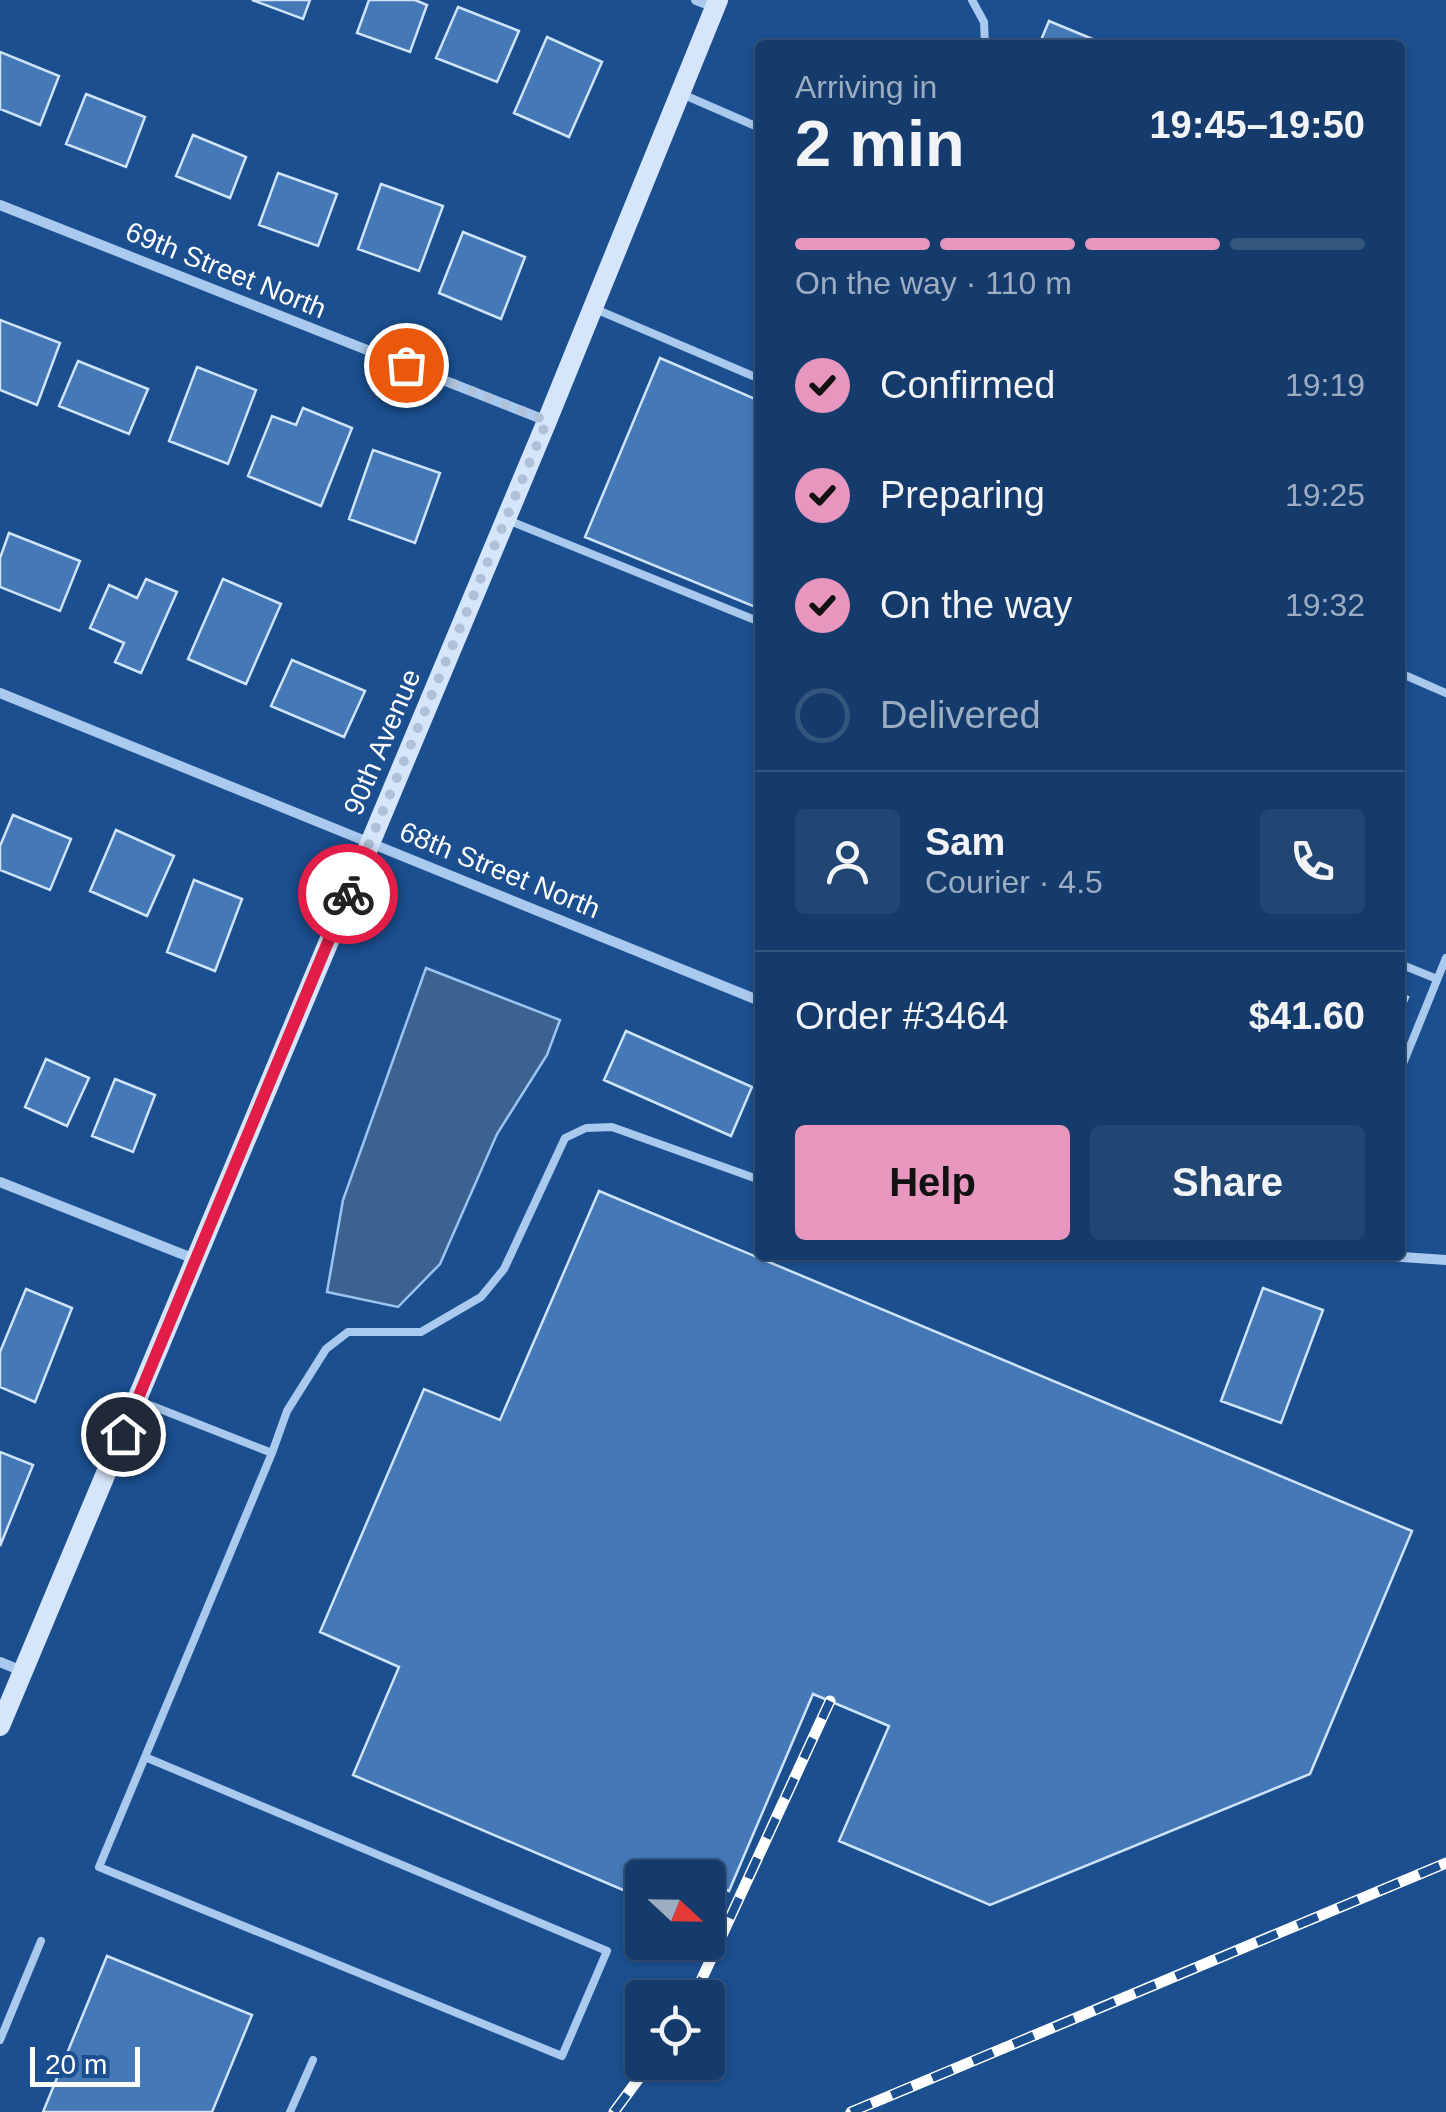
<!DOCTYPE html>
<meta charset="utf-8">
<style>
:root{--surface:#143b6b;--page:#214673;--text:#f1f3f6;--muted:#9dadc1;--line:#33557e;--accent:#e797bd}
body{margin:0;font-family:Arial,sans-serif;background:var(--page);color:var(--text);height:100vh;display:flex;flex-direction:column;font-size:38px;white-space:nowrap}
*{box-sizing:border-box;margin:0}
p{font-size:32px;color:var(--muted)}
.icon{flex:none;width:55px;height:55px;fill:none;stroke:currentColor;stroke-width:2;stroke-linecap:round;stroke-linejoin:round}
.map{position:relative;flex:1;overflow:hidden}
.drawer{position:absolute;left:755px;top:40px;width:650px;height:1220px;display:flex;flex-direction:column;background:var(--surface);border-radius:10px;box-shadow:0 2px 8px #0004,0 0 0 2px var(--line)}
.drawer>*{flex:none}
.needle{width:65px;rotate:112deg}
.fabs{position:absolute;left:625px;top:1860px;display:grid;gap:20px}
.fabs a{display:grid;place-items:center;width:100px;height:100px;border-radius:10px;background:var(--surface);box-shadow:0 2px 8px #0004,0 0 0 2px var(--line);font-size:50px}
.scale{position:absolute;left:30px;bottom:25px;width:110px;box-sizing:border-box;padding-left:10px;border:5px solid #fff;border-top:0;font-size:28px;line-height:35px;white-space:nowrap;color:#fff;-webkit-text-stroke:8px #1b4f8f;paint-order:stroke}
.pin{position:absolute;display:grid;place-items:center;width:85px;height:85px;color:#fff;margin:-42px;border:5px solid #fff;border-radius:50%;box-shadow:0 2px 10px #0007}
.courier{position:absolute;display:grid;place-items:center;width:100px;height:100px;margin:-50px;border:8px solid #e11d48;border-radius:50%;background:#fff;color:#222;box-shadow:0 2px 12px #0007}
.overview em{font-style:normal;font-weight:700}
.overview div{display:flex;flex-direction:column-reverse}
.overview{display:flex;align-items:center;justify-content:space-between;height:170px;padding:0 40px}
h1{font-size:65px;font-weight:700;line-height:75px}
.bar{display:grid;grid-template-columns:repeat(4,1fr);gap:15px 10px;align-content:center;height:120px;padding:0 40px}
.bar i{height:12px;border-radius:8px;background:var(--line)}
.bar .current{background:var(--accent)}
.bar p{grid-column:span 4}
.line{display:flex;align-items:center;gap:25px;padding:0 40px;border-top:2px solid var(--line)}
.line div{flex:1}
.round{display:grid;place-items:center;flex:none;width:105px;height:105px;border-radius:10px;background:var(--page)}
ol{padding:0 40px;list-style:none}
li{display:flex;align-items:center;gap:30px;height:110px}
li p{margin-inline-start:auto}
li .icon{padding:10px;border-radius:50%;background:var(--accent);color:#111;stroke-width:4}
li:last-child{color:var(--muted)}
li i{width:55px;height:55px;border:5px solid var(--line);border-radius:50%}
.primary-button{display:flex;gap:20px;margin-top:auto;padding:20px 40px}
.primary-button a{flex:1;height:115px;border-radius:10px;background:var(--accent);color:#111;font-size:40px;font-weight:700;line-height:115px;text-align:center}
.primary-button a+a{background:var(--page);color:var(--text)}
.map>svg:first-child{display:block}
.water{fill:#3c6290;stroke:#9cc4f0;stroke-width:2.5}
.building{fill:#4478b7;stroke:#cfe3fa;stroke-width:2.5}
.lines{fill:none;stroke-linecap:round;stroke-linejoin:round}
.lane{stroke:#a9c9ee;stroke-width:8}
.street{stroke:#a9c9ee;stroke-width:10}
.secondary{stroke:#d6e6fa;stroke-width:20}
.rail-casing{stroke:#fff;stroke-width:11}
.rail{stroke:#1b4f8f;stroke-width:8;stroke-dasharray:22;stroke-linecap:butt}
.done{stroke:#afc1d8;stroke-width:10;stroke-dasharray:0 18}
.route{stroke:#e11d48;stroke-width:12}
.labels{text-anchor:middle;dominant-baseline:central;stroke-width:10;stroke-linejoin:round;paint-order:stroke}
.street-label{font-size:28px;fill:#fff;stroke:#1b4f8f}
</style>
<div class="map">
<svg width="1446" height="2112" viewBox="0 0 1446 2112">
<rect width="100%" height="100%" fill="#1b4f8f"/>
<path class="water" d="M426,968L560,1020L547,1055L497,1134L440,1264L398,1307L327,1292L343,1200Z"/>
<path class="building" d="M252,0H310L303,19Z
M369,0H415L427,5L410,52L357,33Z
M458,7L519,31L497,82L436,58Z
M1049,21L1107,45H1039Z
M547,37L602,62L569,137L514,113Z
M0,52L59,76L40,125L0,109Z
M86,94L145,117L126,167L66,144Z
M193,135L246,157L230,198L176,176Z
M278,173L337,194L318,246L259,225Z
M381,184L443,206L419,271L358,249Z
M463,232L525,257L501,319L439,293Z
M0,320L60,343L37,405L0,390Z
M660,358L760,401V609L585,537Z
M78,361L148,389L129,434L59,406Z
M197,367L256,390L228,464L169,441Z
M303,408L352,428L321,506L248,476L272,416L296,425Z
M373,450L440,473L415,543L349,519Z
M9,533L80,561L60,611L0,587V558Z
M146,579L177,592L141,673L115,662L124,643L90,628L109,585L137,598Z
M223,579L281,604L246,684L188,659Z
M292,660L365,691L344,737L271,706Z
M13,815L71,839L50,890L0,870V846Z
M116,830L174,856L147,916L90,891Z
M194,880L242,899L215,971L167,952Z
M1400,993L1408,997L1400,1017Z
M626,1031L752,1087L731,1136L604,1080Z
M46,1059L89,1078L67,1126L25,1107Z
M115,1079L155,1095L133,1152L92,1136Z
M599,1191L1412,1531L1310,1774L990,1905L839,1841L889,1726L813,1694L729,1891L708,1882V1878L683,1872L680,1878H642V1898L353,1775L399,1667L320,1632L424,1389L500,1420Z
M1263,1288L1323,1310L1281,1423L1221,1401Z
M26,1289L72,1308L35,1402L0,1387V1352Z
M0,1452L33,1465L0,1546Z
M107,1956L252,2015L212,2112H43Z"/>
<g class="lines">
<path class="lane" d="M972,0L984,22L985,45
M682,94L760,128
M593,308L760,379
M510,521L760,622
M1400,673L1446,693
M1400,964L1437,979
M1400,1071L1446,958
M137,1400L272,1453L99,1867L562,2056L607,1951L145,1757
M272,1453L287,1411L326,1349L348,1332H421L481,1297L504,1269L565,1138L586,1128L612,1127L760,1180
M0,2040L41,1941
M290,2112L313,2060"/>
<path class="street" d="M696,0L715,7
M0,205L547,421
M0,693L760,1001
M0,1182L197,1260
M1373,1255L1446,1260
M0,1662L22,1671"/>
<path class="secondary" d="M0,1726L547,421L718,0"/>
<g class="rail-casing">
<path id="rail" d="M693,1998L830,1701
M614,2112L651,2062
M851,2112L1446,1863"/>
</g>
<use href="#rail" class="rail"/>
</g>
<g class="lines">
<path class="done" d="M348,894L547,421L406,365"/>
<path class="route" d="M123,1434L348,894"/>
</g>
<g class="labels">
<g class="street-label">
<text transform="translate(226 270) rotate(22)">69th Street North</text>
<text transform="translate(382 742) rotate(-67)">90th Avenue</text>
<text transform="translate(500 870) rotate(22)">68th Street North</text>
</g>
</g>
</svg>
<div class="fabs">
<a><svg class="needle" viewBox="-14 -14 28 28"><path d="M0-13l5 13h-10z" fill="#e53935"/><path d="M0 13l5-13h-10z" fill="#9dadc1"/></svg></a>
<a><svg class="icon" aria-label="locate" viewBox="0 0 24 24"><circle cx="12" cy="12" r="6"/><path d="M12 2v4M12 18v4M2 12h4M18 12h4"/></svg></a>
</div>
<div class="scale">20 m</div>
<div class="pin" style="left:406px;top:365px;background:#ea580c"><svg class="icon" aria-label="bag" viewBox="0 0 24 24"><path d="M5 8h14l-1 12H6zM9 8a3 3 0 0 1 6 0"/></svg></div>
<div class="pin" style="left:123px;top:1434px;background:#1f2937"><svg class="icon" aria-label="home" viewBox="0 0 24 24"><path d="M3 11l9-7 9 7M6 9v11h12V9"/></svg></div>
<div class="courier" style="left:348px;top:894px"><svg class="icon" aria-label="bike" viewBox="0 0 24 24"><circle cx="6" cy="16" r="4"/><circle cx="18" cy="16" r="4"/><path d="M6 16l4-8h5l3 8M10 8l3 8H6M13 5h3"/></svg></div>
<section class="drawer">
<div class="overview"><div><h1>2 min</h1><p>Arriving in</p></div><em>19:45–19:50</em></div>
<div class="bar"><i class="current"></i><i class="current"></i><i class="current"></i><i></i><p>On the way · 110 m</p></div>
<ol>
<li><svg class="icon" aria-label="check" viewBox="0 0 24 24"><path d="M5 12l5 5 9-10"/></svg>Confirmed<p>19:19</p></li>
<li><svg class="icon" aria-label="check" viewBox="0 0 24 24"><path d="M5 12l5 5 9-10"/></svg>Preparing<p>19:25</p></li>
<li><svg class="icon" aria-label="check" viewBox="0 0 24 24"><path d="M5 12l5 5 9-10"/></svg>On the way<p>19:32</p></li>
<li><i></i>Delivered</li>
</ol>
<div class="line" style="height:180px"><a class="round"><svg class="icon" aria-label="person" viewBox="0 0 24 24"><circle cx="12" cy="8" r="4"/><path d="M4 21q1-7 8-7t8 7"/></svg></a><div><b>Sam</b><p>Courier · 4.5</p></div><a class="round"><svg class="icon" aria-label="phone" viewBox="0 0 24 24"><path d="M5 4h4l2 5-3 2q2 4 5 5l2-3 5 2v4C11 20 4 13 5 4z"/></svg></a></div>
<div class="line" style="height:130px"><div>Order #3464</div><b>$41.60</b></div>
<div class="primary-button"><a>Help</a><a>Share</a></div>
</section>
</div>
